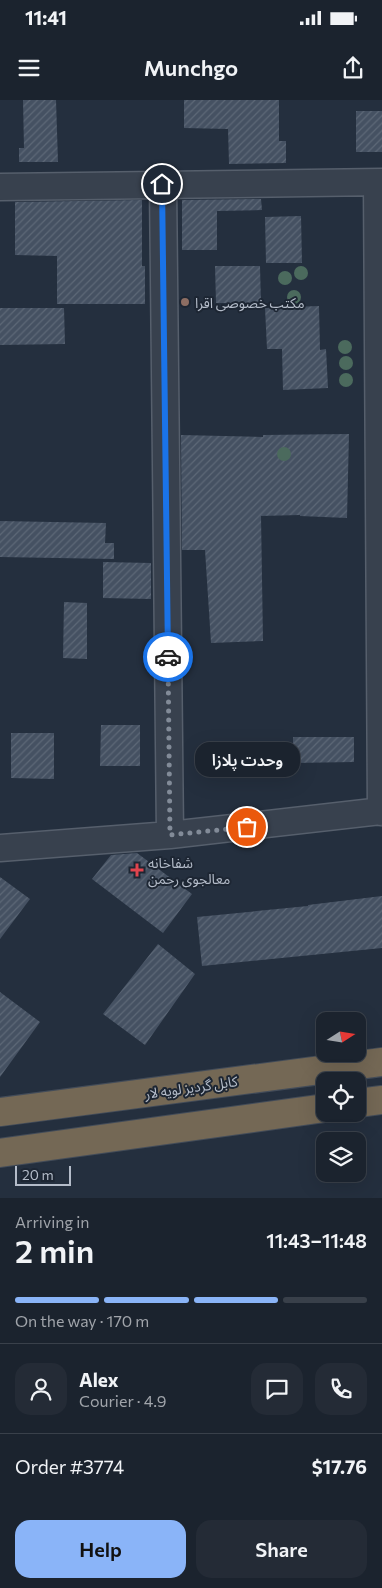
<!DOCTYPE html>
<meta charset="utf-8">
<style>
:root{--surface:#1b232e;--page:#242b36;--text:#f1f3f6;--muted:#a0a4aa;--line:#39404a;--accent:#8ab4f8}
body{margin:0;font-family:Commissioner,"Noto Sans Arabic",sans-serif;background:var(--page);color:var(--text);height:100vh;display:flex;flex-direction:column;font-size:19px;white-space:nowrap}
*{box-sizing:border-box;margin:0}
p{font-size:16px;color:var(--muted)}
.icon{flex:none;width:28px;height:28px;fill:none;stroke:currentColor;stroke-width:2;stroke-linecap:round;stroke-linejoin:round}
.map{position:relative;height:1098px;overflow:hidden}
.sheet{display:flex;flex-direction:column;background:var(--surface);flex:1}
.sheet>*{flex:none}
.needle{width:32px;rotate:78deg}
.tools{position:absolute;left:316px;top:912px;display:grid;gap:10px}
.tools a{display:grid;place-items:center;width:50px;height:50px;border-radius:10px;background:var(--surface);box-shadow:0 5px 20px #0002,0 0 0 1px var(--line);font-size:25px}
.scale{position:absolute;left:15px;bottom:12px;width:56px;box-sizing:border-box;padding-left:5px;border:2px solid #b4bcc9;border-top:0;font-size:14px;line-height:18px;white-space:nowrap;color:#b4bcc9;-webkit-text-stroke:4px #1d2633;paint-order:stroke}
.pin{position:absolute;display:grid;place-items:center;width:42px;height:42px;color:#fff;margin:-21px;border:2px solid #fff;border-radius:50%;box-shadow:0 1px 5px #0007}
.courier{position:absolute;display:grid;place-items:center;width:50px;height:50px;margin:-25px;border:4px solid #1a73e8;border-radius:50%;background:#fff;color:#222;box-shadow:0 1px 6px #0007}
.bubble{position:absolute;height:35px;border-radius:15px;background:var(--surface);box-shadow:0 5px 20px #0002,0 0 0 1px var(--line);font-size:16px;font-weight:600;line-height:35px;text-align:center}
.summary em{font-style:normal;font-weight:600}
.summary div{display:flex;flex-direction:column-reverse}
.summary{display:flex;align-items:center;justify-content:space-between;height:85px;padding:0 15px}
h1{font-size:32px;font-weight:600;line-height:38px}
.bar{display:grid;grid-template-columns:repeat(4,1fr);gap:8px 5px;align-content:center;height:60px;padding:0 15px}
.bar i{height:6px;border-radius:4px;background:var(--line)}
.bar .on{background:var(--accent)}
.bar p{grid-column:span 4}
.line{display:flex;align-items:center;gap:12px;padding:0 15px;border-top:1px solid var(--line)}
.line div{flex:1}
.round{display:grid;place-items:center;flex:none;width:52px;height:52px;border-radius:15px;background:var(--page)}
.action{display:flex;gap:10px;margin-top:auto;padding:10px 15px}
.action a{flex:1;height:58px;border-radius:15px;background:var(--accent);color:#111;font-size:20px;font-weight:600;line-height:58px;text-align:center}
.action a+a{background:var(--page);color:var(--text)}
.status{display:flex;justify-content:space-between;align-items:center;height:35px;padding:0 25px;background:var(--surface);direction:ltr}
.status svg{height:14px;fill:currentColor}
header{display:flex;justify-content:space-between;align-items:center;height:65px;padding:0 15px;background:var(--surface);font-size:22px;font-weight:600}
.map>svg:first-child{display:block}
.building{fill:url(#building-hatch)}
.lines{fill:none;stroke-linecap:round;stroke-linejoin:round}
.minor-casing{stroke:#565f6c;stroke-width:29}
.highway-casing{stroke:#434c59;stroke-width:30}
.minor{stroke:#38414e;stroke-width:26}
.highway{stroke:#746855;stroke-width:28}
.tree{fill:#4b6a5d}
.done{stroke:#828b98;stroke-width:5;stroke-dasharray:0 9}
.route{stroke:#1a73e8;stroke-width:6}
.education-dot{fill:#8d6e63;stroke:#1d2633;stroke-width:2}
.health-dot{fill:#e0444e;stroke:#1d2633;stroke-width:2}
.labels{text-anchor:middle;dominant-baseline:central;stroke-width:4;stroke-linejoin:round;paint-order:stroke}
.poi-label{font-size:14px;fill:#b4bcc9;stroke:#1d2633;text-anchor:start}
.street-label{font-size:14px;fill:#b4bcc9;stroke:#1d2633}
</style>
<div class="status"><b>11:41</b><svg viewBox="0 0 49 12"><path d="M0 12V9h3v3zM5 12V6h3v6zM10 12V3h3v9zM15 12V0h3v12zM26 1h20v11H26zM47 4h2v5h-2z"/></svg></div>
<header><svg class="icon" aria-label="menu" viewBox="0 0 24 24"><path d="M4 6h16M4 12h16M4 18h16"/></svg>Munchgo<svg class="icon" aria-label="share" viewBox="0 0 24 24"><path d="M12 15V3M7 8l5-5 5 5M5 13v7h14v-7"/></svg></header>
<div class="map">
<svg width="382" height="1098" viewBox="0 0 382 1098">
<defs>
<pattern id="building-hatch" width="6" height="6" patternUnits="userSpaceOnUse" patternTransform="scale(1.25)"><rect width="6" height="6" fill="#455162"/><path d="M-1 1l2-2M0 6l6-6M5 7l2-2" fill="none" stroke="#5d6877"/></pattern>
</defs>
<rect width="100%" height="100%" fill="#242f3e"/>
<path class="building" d="M23,0H56L58,62H19V48H24Z
M184,0H279V41H286V63L229,64L228,29L184,28Z
M356,11H382V52H356Z
M261,99L262,110L217,111V150H182V100Z
M142,100V166H145V204H57V156L15,155V102Z
M301,116L302,163H266L265,117Z
M215,166H260L261,203H216Z
M319,206L320,250L326,249L328,288L283,290L282,249H267L265,208Z
M0,208H64L65,244L0,245Z
M349,334L347,418L300,416V415L261,416L263,541L211,543L205,450H182L181,335L263,337V335Z
M0,421L106,423L105,443H114V459L0,457Z
M103,462L151,463V499L103,498Z
M64,502L87,503V559L63,558Z
M101,625H140V666H100Z
M11,633H54V679L11,678Z
M293,637H354V662L293,663Z
M137,753L192,794L163,833L92,779L111,755Z
M0,777L30,799L0,839Z
M382,796V848L202,866L197,817L308,806V805Z
M158,844L195,874L145,945L103,914Z
M0,892L40,922L0,977Z"/>
<g class="lines">
<g class="minor-casing">
<path id="minor" d="M377,83L381,712
M163,85L170,735
M0,87L382,82
M0,748L170,735L382,711"/>
</g>
<g class="highway-casing">
<path id="highway" d="M358,1003L382,1000
M0,1012L382,962
M0,1053L325,1008"/>
</g>
<use href="#minor" class="minor"/>
<use href="#highway" class="highway"/>
</g>
<g class="tree">
<circle cx="301" cy="173" r="7"/>
<circle cx="285" cy="178" r="7"/>
<circle cx="294" cy="197" r="7"/>
<circle cx="345" cy="247" r="7"/>
<circle cx="346" cy="263" r="7"/>
<circle cx="346" cy="280" r="7"/>
<circle cx="284" cy="354" r="7"/>
</g>
<g class="lines">
<path class="done" d="M168,557L170,735L247,727"/>
<path class="route" d="M162,84L168,557"/>
</g>
<circle class="education-dot" cx="185" cy="202" r="5"/>
<path class="health-dot" d="M134.5 762.5h5v5h5v5h-5v5h-5v-5h-5v-5h5z"/>
<g class="labels">
<g class="poi-label">
<text x="195" y="202">مکتب خصوصی اقرا</text>
<text x="148" y="762">شفاخانه<tspan x="148" dy="16">معالجوی رحمن</tspan></text>
</g>
<g class="street-label">
<text transform="translate(191 987) rotate(-8)">کابل گردیز لویه لار</text>
</g>
</g>
</svg>
<div class="tools">
<a><svg class="needle" viewBox="-14 -14 28 28"><path d="M0-13l5 13h-10z" fill="#e53935"/><path d="M0 13l5-13h-10z" fill="#a0a4aa"/></svg></a>
<a><svg class="icon" aria-label="locate" viewBox="0 0 24 24"><circle cx="12" cy="12" r="6"/><path d="M12 2v4M12 18v4M2 12h4M18 12h4"/></svg></a>
<a><svg class="icon" aria-label="layers" viewBox="0 0 24 24"><path d="M12 4l9 5-9 5-9-5zM3 14l9 5 9-5"/></svg></a>
</div>
<div class="scale">20 m</div>
<div class="pin" style="left:247px;top:727px;background:#ea580c"><svg class="icon" aria-label="bag" viewBox="0 0 24 24"><path d="M5 8h14l-1 12H6zM9 8a3 3 0 0 1 6 0"/></svg></div>
<div class="pin" style="left:162px;top:84px;background:#1f2937"><svg class="icon" aria-label="home" viewBox="0 0 24 24"><path d="M3 11l9-7 9 7M6 9v11h12V9"/></svg></div>
<div class="courier" style="left:168px;top:557px"><svg class="icon" aria-label="car" viewBox="0 0 24 24"><path d="M5 17H2v-5l4-1 3-4h7l3 4 3 1v5h-3M9 17h6M6 11h13"/><circle cx="7" cy="17" r="2"/><circle cx="17" cy="17" r="2"/></svg></div>
<div class="bubble" style="left:195px;top:642px;width:105px">وحدت پلازا</div>
</div>
<section class="sheet">
<div class="summary"><div><h1>2 min</h1><p>Arriving in</p></div><em>11:43–11:48</em></div>
<div class="bar"><i class="on"></i><i class="on"></i><i class="on"></i><i></i><p>On the way · 170 m</p></div>
<div class="line" style="height:90px"><a class="round"><svg class="icon" aria-label="person" viewBox="0 0 24 24"><circle cx="12" cy="8" r="4"/><path d="M4 21q1-7 8-7t8 7"/></svg></a><div><b>Alex</b><p>Courier · 4.9</p></div><a class="round"><svg class="icon" aria-label="chat" viewBox="0 0 24 24"><path d="M4 5h16v11H9l-5 4z"/></svg></a><a class="round"><svg class="icon" aria-label="phone" viewBox="0 0 24 24"><path d="M5 4h4l2 5-3 2q2 4 5 5l2-3 5 2v4C11 20 4 13 5 4z"/></svg></a></div>
<div class="line" style="height:65px"><div>Order #3774</div><b>$17.76</b></div>
<div class="action"><a>Help</a><a>Share</a></div>
</section>
